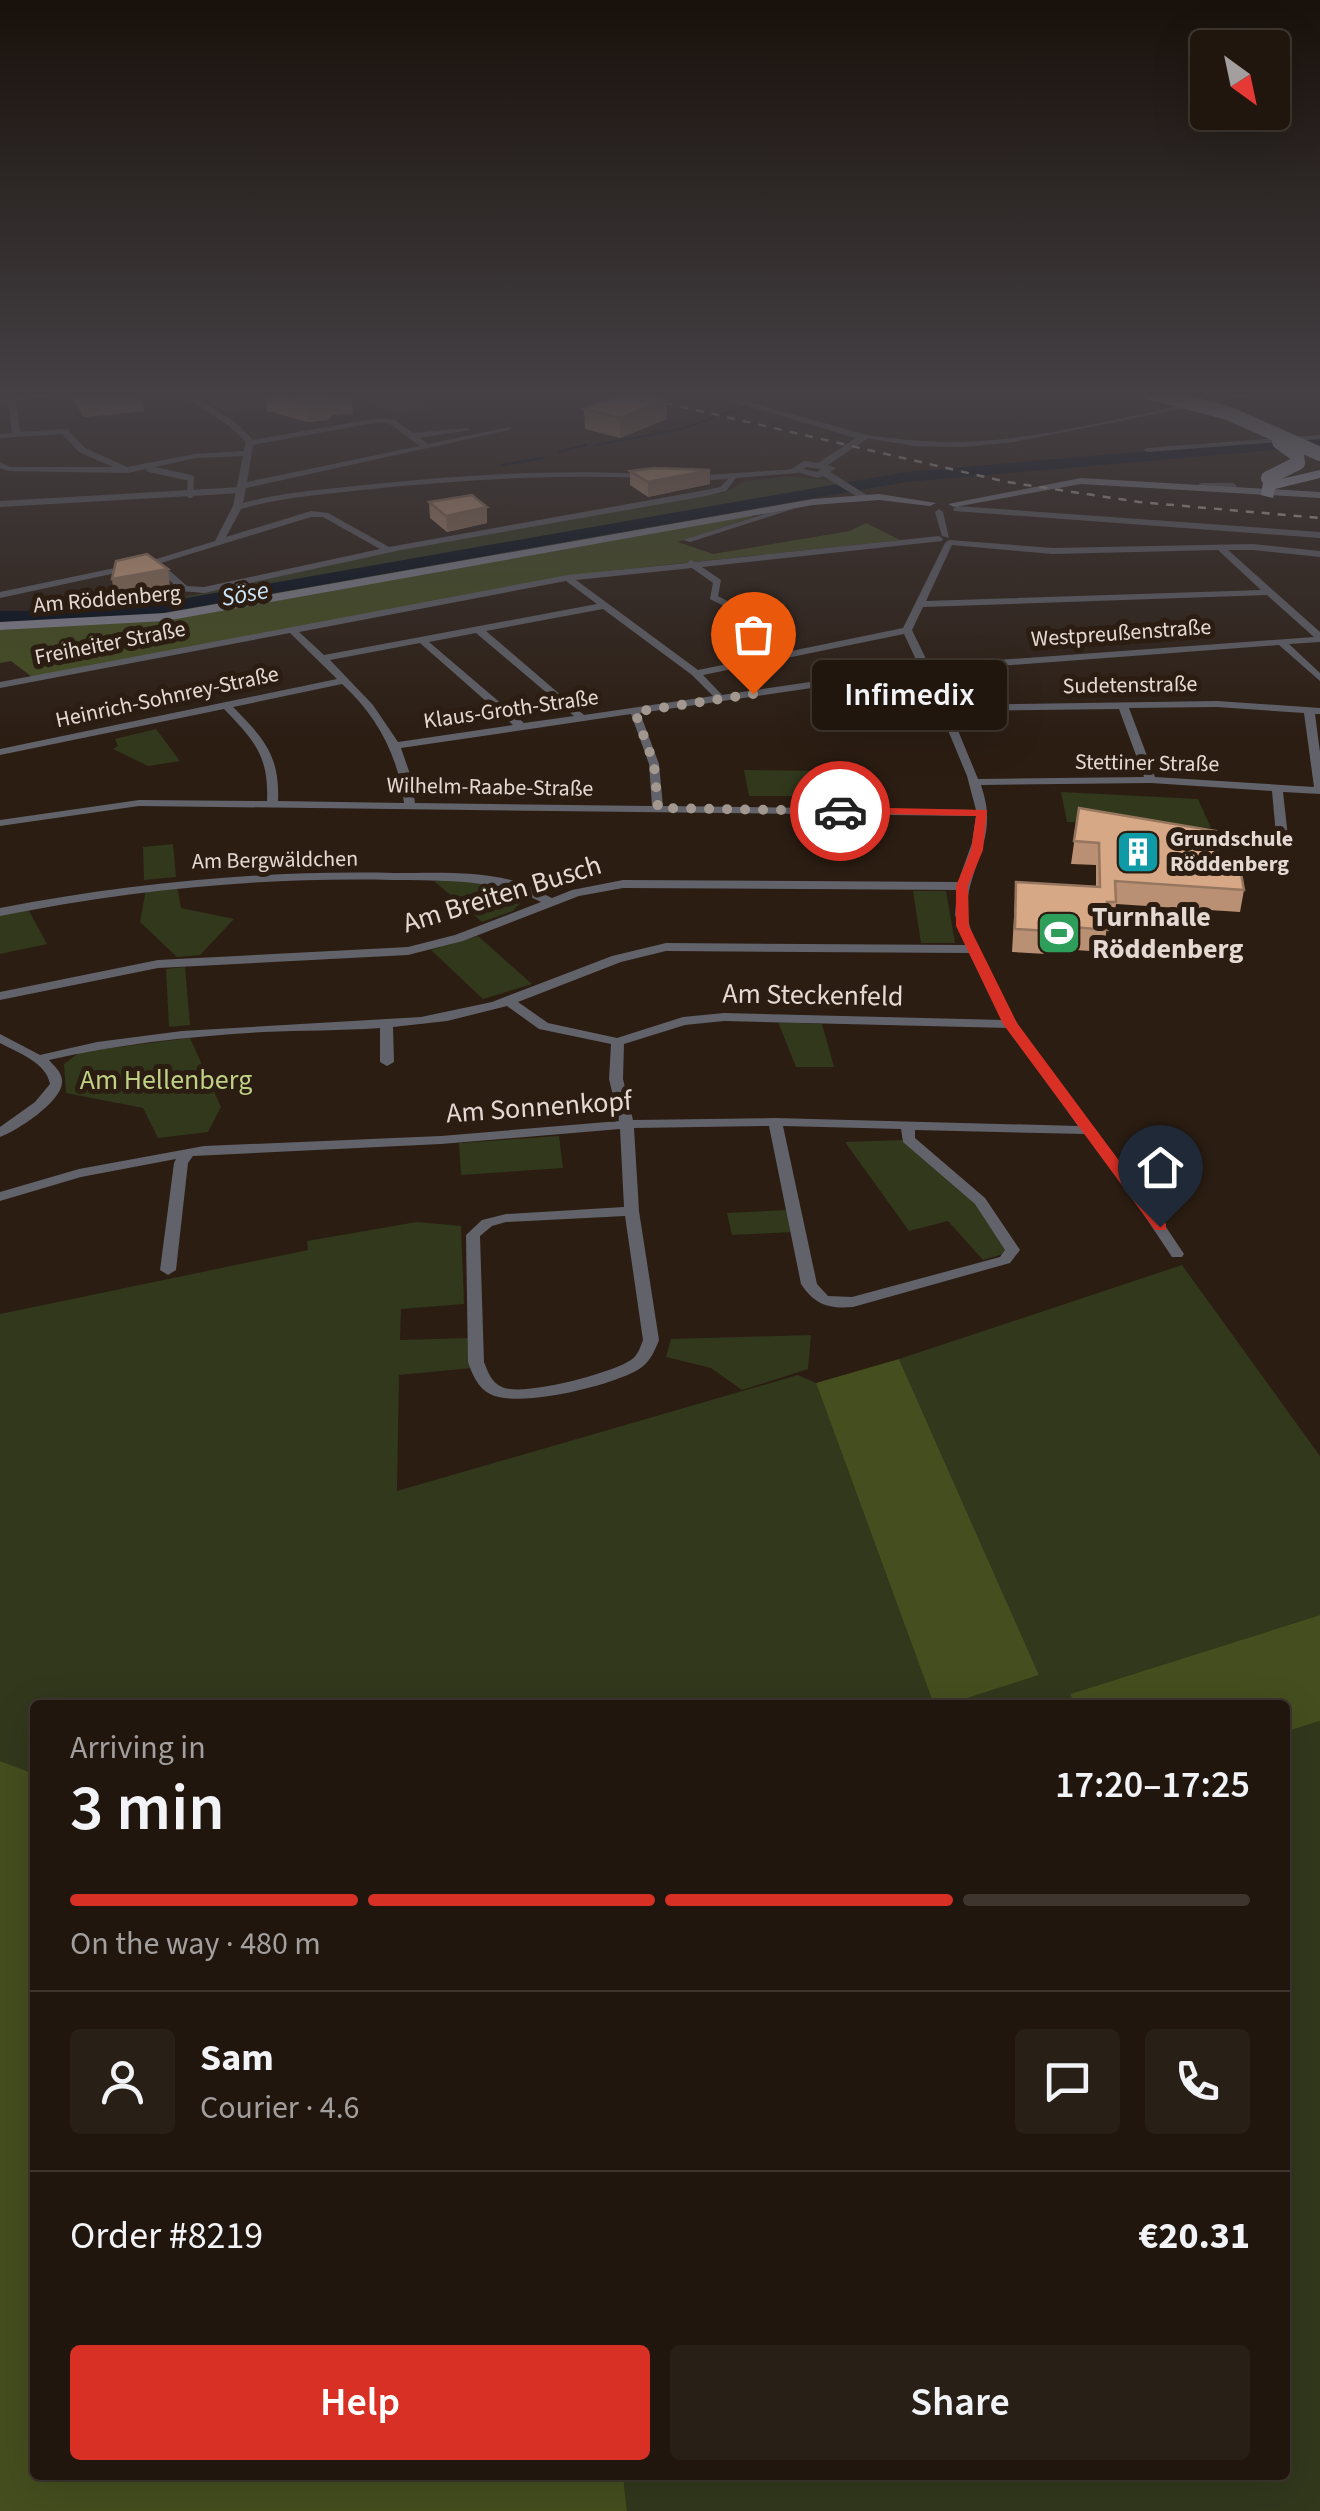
<!DOCTYPE html>
<meta charset="utf-8">
<style>
:root{--surface:#20160e;--page:#281f17;--text:#f1f3f6;--muted:#a29f9e;--line:#3d352e;--accent:#d93025}
body{margin:0;font-family:"Source Sans 3",sans-serif;background:var(--page);color:var(--text);height:100vh;display:flex;flex-direction:column;font-size:38px;white-space:nowrap}
*{box-sizing:border-box;margin:0}
p{font-size:32px;color:var(--muted)}
.icon{flex:none;width:55px;height:55px;fill:none;stroke:currentColor;stroke-width:2;stroke-linecap:round;stroke-linejoin:round}
.map{position:relative;flex:1;overflow:hidden}
.drawer{position:absolute;left:30px;top:1700px;width:1260px;height:780px;display:flex;flex-direction:column;background:var(--surface);border-radius:10px;box-shadow:0 10px 40px #0002,0 0 0 2px var(--line)}
.drawer>*{flex:none}
.needle{width:65px;rotate:147deg}
.buttons{position:absolute;left:1190px;top:30px;display:grid;gap:20px}
.buttons a{display:grid;place-items:center;width:100px;height:100px;border-radius:10px;background:var(--surface);box-shadow:0 10px 40px #0002,0 0 0 2px var(--line);font-size:50px}
.pin{position:absolute;display:grid;place-items:center;width:85px;height:85px;color:#fff;margin:-102px -42px;border-radius:50% 50% 50% 0;rotate:-45deg;box-shadow:0 0 10px #0007}
.pin .icon{rotate:45deg}
.courier{position:absolute;display:grid;place-items:center;width:100px;height:100px;margin:-50px;border:8px solid #d93025;border-radius:50%;background:#fff;color:#222;box-shadow:0 2px 12px #0007}
.bubble{position:absolute;height:70px;border-radius:10px;background:var(--surface);box-shadow:0 10px 40px #0002,0 0 0 2px var(--line);font-size:32px;font-weight:600;line-height:70px;text-align:center}
.headline em{font-style:normal;font-weight:600}
.headline div{display:flex;flex-direction:column-reverse}
.headline{display:flex;align-items:center;justify-content:space-between;height:170px;padding:0 40px}
h1{font-size:65px;font-weight:600;line-height:75px}
.bar{display:grid;grid-template-columns:repeat(4,1fr);gap:15px 10px;align-content:center;height:120px;padding:0 40px}
.bar i{height:12px;border-radius:8px;background:var(--line)}
.bar .on{background:var(--accent)}
.bar p{grid-column:span 4}
.line{display:flex;align-items:center;gap:25px;padding:0 40px;border-top:2px solid var(--line)}
.line div{flex:1}
.round{display:grid;place-items:center;flex:none;width:105px;height:105px;border-radius:10px;background:var(--page)}
.cta{display:flex;gap:20px;margin-top:auto;padding:20px 40px}
.cta a{flex:1;height:115px;border-radius:10px;background:var(--accent);color:#fff;font-size:40px;font-weight:600;line-height:115px;text-align:center}
.cta a+a{background:var(--page);color:var(--text)}
.map>svg:first-child{display:block}
.green{fill:#31381c}
.forest{fill:#444e1e}
.lines{fill:none;stroke-linecap:round;stroke-linejoin:round}
.stream{stroke:#000b1a;stroke-width:2.5}
.river{fill:#000b1a;fill-rule:evenodd}
.pedestrian{stroke:#61626a;stroke-width:6}
.minor{fill:#61626a;fill-rule:evenodd}
.tertiary{fill:#61626a;fill-rule:evenodd}
.secondary{fill:#868794;fill-rule:evenodd}
.trunk{fill:#afb1c4;fill-rule:evenodd}
.rail{stroke:#cbc0b9;stroke-width:2.5;stroke-dasharray:8 8;stroke-linecap:butt}
.trunk-bridge{stroke:#afb1c4;stroke-width:14}
.wall{fill:#b99073}
.shaded-wall{fill:#96765e}
.building{fill:#d7a886;stroke:#96765e;stroke-width:2.5}
.route{fill:#d93025}
.done{stroke:#a3988f;stroke-width:10;stroke-dasharray:0 18}
.labels{text-anchor:middle;dominant-baseline:central;stroke-width:10;stroke-linejoin:round;paint-order:stroke}
.far-street-label{font-size:22px;fill:#e4dad3;stroke:#2b1d12}
.far-poi-label{font-size:22px;font-weight:bold;fill:#e4dad3;stroke:#2b1d12;text-anchor:start}
.far-water-label{font-size:25px;font-style:italic;fill:#cae6fb;stroke:#2b1d12}
.street-label{font-size:28px;fill:#e4dad3;stroke:#2b1d12}
.poi-label{font-size:28px;font-weight:bold;fill:#e4dad3;stroke:#2b1d12;text-anchor:start}
.park-label{font-size:28px;fill:#bed184;stroke:#2b1d12}
</style>
<div class="map">
<svg width="1320" height="2511" viewBox="0 0 1320 2511">
<rect width="100%" height="100%" fill="#2b1d12"/>
<path class="green" d="M193,392H413L431,408L393,414L364,397L226,413Z
M786,476L831,480L849,491L164,615L22,624L29,611L93,603L118,606L194,595L408,548L726,492L743,482Z
M156,729L180,761L148,766L113,749L118,746L115,739Z
M744,770L830,771L822,796H749Z
M1061,792L1198,799L1211,828L1067,822Z
M173,844L176,877L144,880L143,847Z
M434,881C463,881 503,878 524,899L513,911L482,922Z
M177,886L181,908L234,919L200,955L177,957L140,922L146,889Z
M913,891H946L955,943H921Z
M28,909L47,944L0,954V915Z
M478,936L532,984L483,999L431,950Z
M185,967L190,1025L169,1027L166,969Z
M778,1022L822,1024L834,1067H796Z
M190,1038L221,1107L208,1132L158,1138L143,1108L66,1093L64,1064L80,1052Z
M559,1136L563,1168L461,1175L459,1143Z
M902,1140L977,1205L1006,1247L1003,1254L983,1260L948,1221L909,1231L845,1142Z
M787,1210L792,1232L732,1235L727,1213Z
M417,1222L461,1226L464,1304L401,1309L400,1340L469,1338L472,1368L399,1375L397,1491L798,1375L816,1383L934,1705H35V1774L0,1761V1314L308,1250L307,1241Z
M1182,1265L1320,1456V1615L1070,1694L1075,1705H946L1039,1675L899,1359Z
M811,1335L808,1369L742,1390L711,1368L666,1357L671,1339Z
M1320,1721V2511H627L623,2475H1285V1732Z"/>
<path class="forest" d="M750,515L753,517L678,542L713,554L850,531L866,523L900,540L618,570L32,677L11,661L0,663V630L172,617Z
M899,1359L1039,1675L946,1705H934L816,1383Z
M1320,1615V1721L1285,1732V1705H1075L1070,1694Z
M0,1761L35,1774V2475H623L627,2511H0Z"/>
<g class="lines">
<path class="stream" d="M596,445L681,429L778,395L857,392
M558,452L586,445
M502,465L543,458"/>
<path class="river" d="M1320,436V446L906,482L111,622L0,623V611L111,610L158,603L906,472Z"/>
<path class="pedestrian" d="M149,469L191,478L190,495
M0,504L242,490"/>
<path class="minor" d="M55,392H77L16,401L20,432L67,429L85,448L127,467L195,454L244,451L246,442L229,426L178,392H187L235,422L253,440L379,418L395,420L413,433L467,428L471,430L419,438L428,444L509,427L513,429L246,488L243,503C282,492 323,490 364,485C458,475 552,469 647,474L651,476L647,478C552,474 457,480 362,490C321,495 281,497 241,509L226,537L311,511L328,513L389,547L706,490L720,487L728,479L687,481V477L690,476L797,469L801,471L797,473L736,478L726,491L706,496L401,550L204,593L181,591L153,565L0,598V592L153,560L215,541L233,506L243,456L195,458L128,473L8,471L0,468V462L10,467H113L79,452L62,434L0,438V434L12,433L8,401L0,402V398ZM379,422L390,424L420,446L247,482L253,445ZM311,517H323L380,549L204,587L187,586L161,563Z
M743,392H756L729,399L725,397Z
M1252,392H1269L1014,442L964,447L914,446L860,437L864,435C897,439 930,443 964,442C1061,438 1156,407 1252,392Z
M1320,435V439L1147,452L1143,450L1147,448Z
M1202,483H1233L1237,486L1233,489L1199,488V484Z
M783,504H789L793,509L690,542L683,540L783,508Z
M957,506L1320,532V538L954,511L953,509Z
M939,509L943,512L949,538L942,536L935,512Z
M939,536L943,539L942,541L702,567L721,580L718,596L735,605V609L732,610L710,599L713,583L692,568L576,580L698,670L903,628L945,543L949,540L1053,548L1253,544L1320,551V557L1253,550H1228L1320,632V642L1289,644L1320,673V681L1279,645L932,671L947,705L1217,701L1320,708V714H1315L1320,752V794L1283,792L1289,846L1283,849L1277,846L1272,791L1151,783L981,785C984,795 987,805 987,815C989,854 958,887 970,927C994,1002 1048,1068 1095,1129C1126,1170 1156,1211 1184,1254L1182,1257H1172L1144,1215L1085,1134L915,1130V1138L985,1198L1020,1250L1010,1263L853,1307C829,1309 815,1305 801,1284L769,1126L634,1128L639,1211L659,1340C655,1350 651,1360 642,1367C618,1385 517,1409 490,1394C478,1388 472,1374 468,1362L466,1235L482,1220L506,1214L624,1207L620,1129L441,1144L193,1156L188,1163L176,1270L168,1275L160,1270L174,1163L176,1159L81,1177L0,1201V1192L79,1169L204,1146L441,1136L619,1121L609,1079L611,1044L539,1029L507,1006L447,1021L393,1027L394,1062L387,1066L380,1062V1028C341,1031 302,1030 264,1032C191,1036 119,1044 49,1060C54,1066 61,1071 62,1080C65,1100 17,1131 0,1137V1127L35,1102L50,1084C46,1062 18,1053 0,1043V1034L40,1055L97,1042L182,1031L421,1017L492,1002L612,956L666,943L966,945L955,915L957,890L623,888L579,896L463,941L408,955L158,968L0,1000V992L158,960L408,947L455,935L541,902C494,878 445,881 393,880C260,877 130,890 0,916V908C131,883 262,870 395,873C437,873 485,870 524,884C534,888 543,894 552,898L572,890L623,880L958,882L972,843L976,816L139,806L0,826V820L139,800L267,801C269,756 254,740 224,709L0,755V749L337,679L290,633L0,688V682L568,575L687,563L691,560L695,562ZM952,545L1053,554L1218,550L1261,590L926,601ZM566,581L597,604L324,655L299,632ZM1267,595L1314,637L929,665L912,630L923,607ZM603,609L692,675L713,696L584,715L486,631ZM476,633L574,716L524,723L429,642ZM904,634L919,666L722,695L703,675ZM420,643L513,725L398,742L373,705L330,660ZM922,672L937,706L935,708L940,711L967,776L976,810L663,806L659,764L640,713ZM342,684C377,716 398,755 404,803L278,801C280,756 264,738 233,707ZM1217,707L1304,713L1314,787L1155,777L1129,708ZM1119,709L1144,777L978,779L950,711ZM631,714L649,764L652,806L415,803L411,777L401,748ZM666,951L969,953L1004,1020L724,1013L683,1017L617,1038L548,1023L518,1002L621,962ZM724,1021L1009,1028L1078,1126L775,1118L633,1120L623,1079L624,1044L685,1025ZM783,1126L901,1129L903,1142L975,1204L1005,1250L1000,1257L852,1297L828,1296L817,1284ZM625,1216L643,1340C640,1348 638,1355 631,1360C612,1373 523,1397 502,1387C491,1382 488,1372 484,1362L480,1236L492,1226L506,1222Z"/>
<path class="tertiary" d="M700,392H713L867,435V439L828,465L836,468L830,472L870,497L861,499L823,476L818,478L790,470L804,461L818,463L856,438ZM806,467L821,469L817,472L803,469Z"/>
<path class="secondary" d="M1081,478L1320,492V498L1081,484L954,507L948,504Z
M879,494L936,503L930,506L879,500L813,505L165,621L0,630V622L165,613L813,499Z"/>
<path class="trunk" d="M1320,470V478L1275,489L1273,498L1261,495L1263,483Z"/>
<path class="rail" d="M618,392L1007,482L1139,502L1320,518"/>
<path class="trunk-bridge" d="M1148,392L1228,413L1320,454
M1268,478L1298,463L1297,455L1279,442"/>
</g>
<path class="wall" d="M72,392H76L144,411L84,417L73,399Z
M265,392L351,393L353,413L332,415L328,420L308,422L267,411Z
M667,399V419L620,438L585,429L584,409Z
M710,470V484L648,497L630,485V471Z
M429,502L487,507V523L447,532L430,518Z
M1079,808L1218,866L1244,890L1240,912L1116,904L1113,925H1107L1104,952L1047,948L1046,954L1012,952L1016,882L1096,887V865L1071,864Z"/>
<path class="shaded-wall" d="M351,393L353,413L332,415L328,420L308,422L307,403L331,395Z
M141,394L144,411L84,417L81,399Z
M667,399V419L620,438V418Z
M710,470V484L648,497V482Z
M487,507V523L447,532L446,516Z
M168,569L170,586L114,596L112,579Z"/>
<path class="building" d="M76,392H140L141,394L81,399Z
M268,392H350L351,393L331,395L327,400L307,403Z
M629,392H636L667,399L620,418L584,409Z
M655,468L710,470L648,482L630,471Z
M472,495L487,507L446,516L429,502Z
M147,554L168,569L112,579L116,561Z
M1079,808L1216,831L1218,866L1240,868L1244,890L1115,881L1116,902H1107L1108,930L1049,925V931L1015,929L1016,882L1100,887L1099,843L1074,841Z"/>
<linearGradient id="sky" x2="0" y2="1"><stop stop-color="#18100a"/><stop offset="0.53" stop-color="#444044"/><stop offset="1" stop-color="#444044" stop-opacity="0"/></linearGradient>
<rect width="1320" height="743" fill="url(#sky)"/>
<path class="route" d="M840,807L987,810L983,850L968,886L969,926L1017,1023L1166,1224V1230H1155L1003,1024L956,926V886L971,850L976,816L836,813Z"/>
<g class="lines">
<path class="done" d="M753,694L635,712L654,764L658,808L840,811"/>
</g>
<defs>
<g id="building-square" transform="scale(2.25)"><rect x="-9" y="-9" width="18" height="18" rx="4" fill="#0f9aa8" stroke="#2b1d12"/><path d="M-4-6H4V6H1V3H-1V6H-4ZM-2.5-4.3h1.7v1.8h-1.7ZM.8-4.3h1.7v1.8H.8ZM-2.5-1h1.7V.8h-1.7ZM.8-1h1.7V.8H.8Z" fill="#fff"/></g>
<g id="stadium-square" transform="scale(2.25)"><rect x="-9" y="-9" width="18" height="18" rx="4" fill="#2e9e5b" stroke="#2b1d12"/><path d="M0-5a6.5 5 0 1 0 0 10a6.5 5 0 1 0 0-10ZM-3.5-1.8h7v3.6h-7Z" fill="#fff"/></g>
</defs>
<g fill-rule="evenodd">
<use href="#building-square" x="1138" y="852"/>
<use href="#stadium-square" x="1059" y="933"/>
</g>
<g class="labels">
<g class="far-street-label">
<text transform="translate(107 599) rotate(-5)">Am Röddenberg</text>
<text transform="translate(1121 633) rotate(-4)">Westpreußenstraße</text>
<text transform="translate(110 643) rotate(-11)">Freiheiter Straße</text>
<text transform="translate(1130 685) rotate(-1)">Sudetenstraße</text>
<text transform="translate(167 697) rotate(-12)">Heinrich-Sohnrey-Straße</text>
<text transform="translate(511 709) rotate(-8)">Klaus-Groth-Straße</text>
<text transform="translate(1147 763) rotate(1)">Stettiner Straße</text>
<text transform="translate(490 787) rotate(1)">Wilhelm-Raabe-Straße</text>
<text transform="translate(275 860) rotate(-1)">Am Bergwäldchen</text>
</g>
<g class="far-poi-label">
<text x="1170" y="839">Grundschule<tspan x="1170" dy="25">Röddenberg</tspan></text>
</g>
<g class="far-water-label">
<text transform="translate(245 594) rotate(-10)">Söse</text>
</g>
<g class="street-label">
<text transform="translate(502 894) rotate(-17)">Am Breiten Busch</text>
<text transform="translate(813 995) rotate(1)">Am Steckenfeld</text>
<text transform="translate(539 1107) rotate(-4)">Am Sonnenkopf</text>
</g>
<g class="poi-label">
<text x="1092" y="917">Turnhalle<tspan x="1092" dy="32">Röddenberg</tspan></text>
</g>
<g class="park-label">
<text x="166" y="1080">Am Hellenberg</text>
</g>
</g>
</svg>
<div class="buttons">
<a><svg class="needle" viewBox="-14 -14 28 28"><path d="M0-13l5 13h-10z" fill="#e53935"/><path d="M0 13l5-13h-10z" fill="#a29f9e"/></svg></a>
</div>
<div class="pin" style="left:753px;top:694px;background:#ea580c"><svg class="icon" aria-label="bag" viewBox="0 0 24 24"><path d="M5 8h14l-1 12H6zM9 8a3 3 0 0 1 6 0"/></svg></div>
<div class="pin" style="left:1160px;top:1227px;background:#1f2937"><svg class="icon" aria-label="home" viewBox="0 0 24 24"><path d="M3 11l9-7 9 7M6 9v11h12V9"/></svg></div>
<div class="courier" style="left:840px;top:811px"><svg class="icon" aria-label="car" viewBox="0 0 24 24"><path d="M5 17H2v-5l4-1 3-4h7l3 4 3 1v5h-3M9 17h6M6 11h13"/><circle cx="7" cy="17" r="2"/><circle cx="17" cy="17" r="2"/></svg></div>
<div class="bubble" style="left:812px;top:660px;width:195px">Infimedix</div>
<section class="drawer">
<div class="headline"><div><h1>3 min</h1><p>Arriving in</p></div><em>17:20–17:25</em></div>
<div class="bar"><i class="on"></i><i class="on"></i><i class="on"></i><i></i><p>On the way · 480 m</p></div>
<div class="line" style="height:180px"><a class="round"><svg class="icon" aria-label="person" viewBox="0 0 24 24"><circle cx="12" cy="8" r="4"/><path d="M4 21q1-7 8-7t8 7"/></svg></a><div><b>Sam</b><p>Courier · 4.6</p></div><a class="round"><svg class="icon" aria-label="chat" viewBox="0 0 24 24"><path d="M4 5h16v11H9l-5 4z"/></svg></a><a class="round"><svg class="icon" aria-label="phone" viewBox="0 0 24 24"><path d="M5 4h4l2 5-3 2q2 4 5 5l2-3 5 2v4C11 20 4 13 5 4z"/></svg></a></div>
<div class="line" style="height:130px"><div>Order #8219</div><b>€20.31</b></div>
<div class="cta"><a>Help</a><a>Share</a></div>
</section>
</div>
